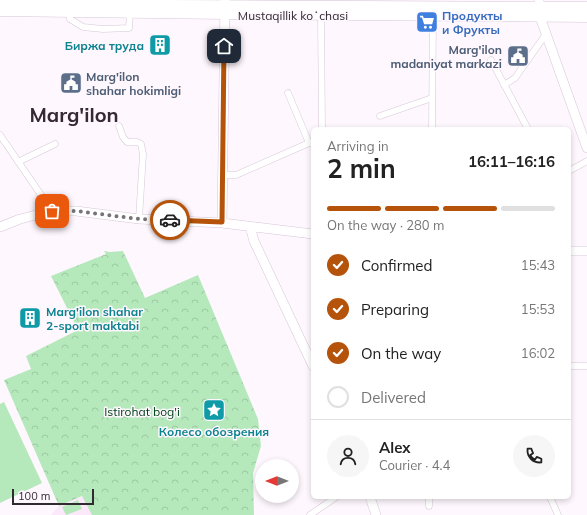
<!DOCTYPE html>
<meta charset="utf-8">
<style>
:root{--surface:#fff;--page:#f6f6f6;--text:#222;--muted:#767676;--line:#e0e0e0;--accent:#b45309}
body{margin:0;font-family:Mulish,sans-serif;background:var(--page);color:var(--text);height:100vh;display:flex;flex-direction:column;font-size:15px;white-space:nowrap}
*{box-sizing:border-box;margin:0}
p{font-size:13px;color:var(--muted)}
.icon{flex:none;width:22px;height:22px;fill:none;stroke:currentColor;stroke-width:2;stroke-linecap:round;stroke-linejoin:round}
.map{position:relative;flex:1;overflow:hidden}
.side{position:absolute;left:311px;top:127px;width:260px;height:372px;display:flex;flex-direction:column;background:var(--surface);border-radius:6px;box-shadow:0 2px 6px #0003}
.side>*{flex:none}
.needle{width:26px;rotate:270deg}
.tools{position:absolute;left:255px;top:459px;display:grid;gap:8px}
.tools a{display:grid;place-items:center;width:44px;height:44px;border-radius:50%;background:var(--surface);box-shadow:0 2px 6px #0003;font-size:20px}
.scale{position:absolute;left:12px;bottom:10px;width:82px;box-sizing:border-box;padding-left:4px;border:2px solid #302a31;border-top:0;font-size:11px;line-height:14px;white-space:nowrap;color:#302a31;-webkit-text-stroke:3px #fef7fe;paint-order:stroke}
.pin{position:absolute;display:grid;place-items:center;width:34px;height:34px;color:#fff;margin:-17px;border-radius:8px;box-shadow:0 2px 6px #0006}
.courier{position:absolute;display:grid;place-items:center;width:40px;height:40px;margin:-20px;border:3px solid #b45309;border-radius:50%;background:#fff;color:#222;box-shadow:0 1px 5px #0007}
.summary em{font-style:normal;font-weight:700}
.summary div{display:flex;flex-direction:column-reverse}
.summary{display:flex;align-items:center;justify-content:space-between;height:68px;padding:0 16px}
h1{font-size:26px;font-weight:700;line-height:30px}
.bar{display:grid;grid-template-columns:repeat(4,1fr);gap:6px 4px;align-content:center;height:48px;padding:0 16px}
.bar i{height:5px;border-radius:3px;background:var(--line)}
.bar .current{background:var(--accent)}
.bar p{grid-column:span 4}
.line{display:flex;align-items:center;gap:10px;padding:0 16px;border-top:1px solid var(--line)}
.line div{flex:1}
.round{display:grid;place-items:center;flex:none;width:42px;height:42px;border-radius:21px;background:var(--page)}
ol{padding:0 16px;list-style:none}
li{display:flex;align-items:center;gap:12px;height:44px}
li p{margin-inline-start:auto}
li .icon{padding:4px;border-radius:50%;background:var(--accent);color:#fff;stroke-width:4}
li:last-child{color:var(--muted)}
li i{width:22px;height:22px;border:2px solid var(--line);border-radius:50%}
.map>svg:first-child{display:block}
.education{fill:#fbe9fb}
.forest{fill:url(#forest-crowns)}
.garden{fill:#b5e9bc}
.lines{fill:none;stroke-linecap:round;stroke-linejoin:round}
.street-casing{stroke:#d6c7d7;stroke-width:7}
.secondary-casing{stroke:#d6c7d7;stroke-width:10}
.primary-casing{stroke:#d6c7d7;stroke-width:11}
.street{stroke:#fff;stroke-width:6}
.secondary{stroke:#fff;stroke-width:9}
.primary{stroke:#fff;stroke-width:10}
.done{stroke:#787279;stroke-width:4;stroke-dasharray:0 7.2}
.route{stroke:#b45309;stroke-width:5}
.labels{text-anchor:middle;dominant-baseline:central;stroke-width:3;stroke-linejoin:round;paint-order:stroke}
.street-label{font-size:12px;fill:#302a31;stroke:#fef7fe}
.shop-label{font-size:12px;font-weight:bold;fill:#366cbe;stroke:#fef7fe;text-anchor:start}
.culture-label{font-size:12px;font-weight:bold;fill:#0d838f;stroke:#fef7fe;text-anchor:end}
.service-label{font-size:12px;font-weight:bold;fill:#4e5e75;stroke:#fef7fe;text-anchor:end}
.park-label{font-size:12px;fill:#014117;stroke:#fef7fe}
.town-label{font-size:20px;font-weight:bold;fill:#352936;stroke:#fef7fe}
</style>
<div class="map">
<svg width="587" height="515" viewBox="0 0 587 515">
<defs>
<pattern id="forest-crowns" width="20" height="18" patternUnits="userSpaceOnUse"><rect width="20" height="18" fill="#b5e9bc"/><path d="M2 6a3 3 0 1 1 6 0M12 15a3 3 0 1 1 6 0" fill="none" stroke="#9cc8a2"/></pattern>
</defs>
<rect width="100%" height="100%" fill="#fef7fe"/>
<path class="education" d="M83,496L92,515H51L59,506Z"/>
<path class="forest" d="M104,251L110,252L123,251L145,298L198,275L258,419L261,446L253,473L254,515H92L82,496L59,506L4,380L31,369L26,356L78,330L51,276L106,254Z"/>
<path class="garden" d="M4,402L42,483L0,503V404Z
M78,500L82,509L66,515L62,507Z"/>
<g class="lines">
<g class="street-casing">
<path id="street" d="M69,12L70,19L83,27L103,29L129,28L130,12
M321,15L322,129
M491,60L528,129
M504,85L515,78L546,34
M288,93L309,143
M380,116L432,98
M119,126L123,137L127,142H137L141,144L143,154L139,219
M432,129L433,15
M0,135L52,211
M18,162L55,144
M569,171L587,161
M222,175H236L309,143L313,144
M569,366H587
M550,497L558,515
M429,506V497
M310,515L336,497"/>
</g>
<g class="secondary-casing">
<path id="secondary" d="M539,0L540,17L587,148
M222,223L225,0
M250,226L254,241L313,366
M0,227L20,219L52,211H76L139,219L222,223L313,234
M569,251H587
M370,497L376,515"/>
</g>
<g class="primary-casing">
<path id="primary" d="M0,3L169,5L587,7
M0,11L225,14L587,17"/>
</g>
<use href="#street" class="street"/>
<use href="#secondary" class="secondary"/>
<use href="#primary" class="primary"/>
</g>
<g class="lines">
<path class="done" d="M52,211H76L139,219L170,220"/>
<path class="route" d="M170,220L222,222L224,46"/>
</g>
<defs>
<g id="supermarket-square" transform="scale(1.15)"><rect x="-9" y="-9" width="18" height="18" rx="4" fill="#3f7fe0" stroke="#fef7fe"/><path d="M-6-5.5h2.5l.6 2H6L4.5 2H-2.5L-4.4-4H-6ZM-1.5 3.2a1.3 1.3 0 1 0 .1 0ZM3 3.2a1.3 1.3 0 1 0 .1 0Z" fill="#fff"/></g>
<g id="building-square" transform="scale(1.15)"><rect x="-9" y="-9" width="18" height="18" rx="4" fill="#0f9aa8" stroke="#fef7fe"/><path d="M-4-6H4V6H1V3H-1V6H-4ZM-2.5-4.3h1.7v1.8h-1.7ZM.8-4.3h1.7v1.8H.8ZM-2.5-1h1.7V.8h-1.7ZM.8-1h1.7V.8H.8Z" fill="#fff"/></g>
<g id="civic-square" transform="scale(1.15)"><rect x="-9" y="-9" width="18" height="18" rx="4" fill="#5c6f8a" stroke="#fef7fe"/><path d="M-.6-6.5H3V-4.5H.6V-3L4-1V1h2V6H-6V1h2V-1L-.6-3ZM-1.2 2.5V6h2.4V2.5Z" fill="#fff"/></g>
<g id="sight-square" transform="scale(1.15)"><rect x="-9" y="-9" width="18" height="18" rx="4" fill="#0f9aa8" stroke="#fef7fe"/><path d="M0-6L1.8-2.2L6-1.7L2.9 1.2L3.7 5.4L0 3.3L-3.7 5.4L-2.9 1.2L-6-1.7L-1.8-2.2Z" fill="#fff"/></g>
</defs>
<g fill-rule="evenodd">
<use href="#supermarket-square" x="427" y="22"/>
<use href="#building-square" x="160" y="45"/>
<use href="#civic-square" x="518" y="56"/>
<use href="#civic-square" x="71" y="83"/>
<use href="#building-square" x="30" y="318"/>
<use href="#sight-square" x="214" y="410"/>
</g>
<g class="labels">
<g class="street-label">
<text x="293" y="15">Mustaqillik koʻchasi</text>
</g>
<g class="shop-label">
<text x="442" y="15">Продукты<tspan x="442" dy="14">и Фрукты</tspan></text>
</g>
<g class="culture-label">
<text x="144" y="45">Биржа труда</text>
<text x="46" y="311" text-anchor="start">Marg'ilon shahar<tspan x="46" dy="14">2-sport maktabi</tspan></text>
<text x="214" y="431" text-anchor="middle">Колесо обозрения</text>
</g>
<g class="service-label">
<text x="502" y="49">Marg'ilon<tspan x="502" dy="14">madaniyat markazi</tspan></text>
<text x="86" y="76" text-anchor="start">Marg'ilon<tspan x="86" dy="14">shahar hokimligi</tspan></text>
</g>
<g class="park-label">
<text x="142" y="411">Istirohat bog'i</text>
</g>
<g class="town-label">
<text x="74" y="114">Marg'ilon</text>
</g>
</g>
</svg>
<div class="tools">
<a><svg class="needle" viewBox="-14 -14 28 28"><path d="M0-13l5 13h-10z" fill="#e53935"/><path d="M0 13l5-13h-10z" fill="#767676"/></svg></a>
</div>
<div class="scale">100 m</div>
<div class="pin" style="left:52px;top:211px;background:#ea580c"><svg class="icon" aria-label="bag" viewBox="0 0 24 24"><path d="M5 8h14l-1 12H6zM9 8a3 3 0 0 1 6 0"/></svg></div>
<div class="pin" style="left:224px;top:46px;background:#1f2937"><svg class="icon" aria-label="home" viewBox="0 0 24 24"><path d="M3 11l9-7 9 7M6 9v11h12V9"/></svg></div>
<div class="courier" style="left:170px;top:220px"><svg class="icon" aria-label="car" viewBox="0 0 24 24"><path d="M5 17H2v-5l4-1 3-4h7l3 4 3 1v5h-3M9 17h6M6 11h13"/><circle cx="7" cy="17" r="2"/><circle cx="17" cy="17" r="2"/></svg></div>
<section class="side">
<div class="summary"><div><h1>2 min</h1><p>Arriving in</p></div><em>16:11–16:16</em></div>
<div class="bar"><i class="current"></i><i class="current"></i><i class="current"></i><i></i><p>On the way · 280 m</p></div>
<ol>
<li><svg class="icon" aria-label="check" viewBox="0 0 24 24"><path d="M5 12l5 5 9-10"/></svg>Confirmed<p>15:43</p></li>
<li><svg class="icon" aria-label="check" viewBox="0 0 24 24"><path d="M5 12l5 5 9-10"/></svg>Preparing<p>15:53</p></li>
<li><svg class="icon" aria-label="check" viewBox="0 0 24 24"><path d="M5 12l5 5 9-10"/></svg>On the way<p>16:02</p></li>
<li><i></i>Delivered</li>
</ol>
<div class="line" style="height:72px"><a class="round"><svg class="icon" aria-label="person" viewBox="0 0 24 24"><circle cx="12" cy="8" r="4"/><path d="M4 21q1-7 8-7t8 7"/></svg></a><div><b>Alex</b><p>Courier · 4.4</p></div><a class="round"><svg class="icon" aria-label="phone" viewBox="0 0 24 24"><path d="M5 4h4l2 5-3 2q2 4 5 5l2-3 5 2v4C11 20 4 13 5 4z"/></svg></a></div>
</section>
</div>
